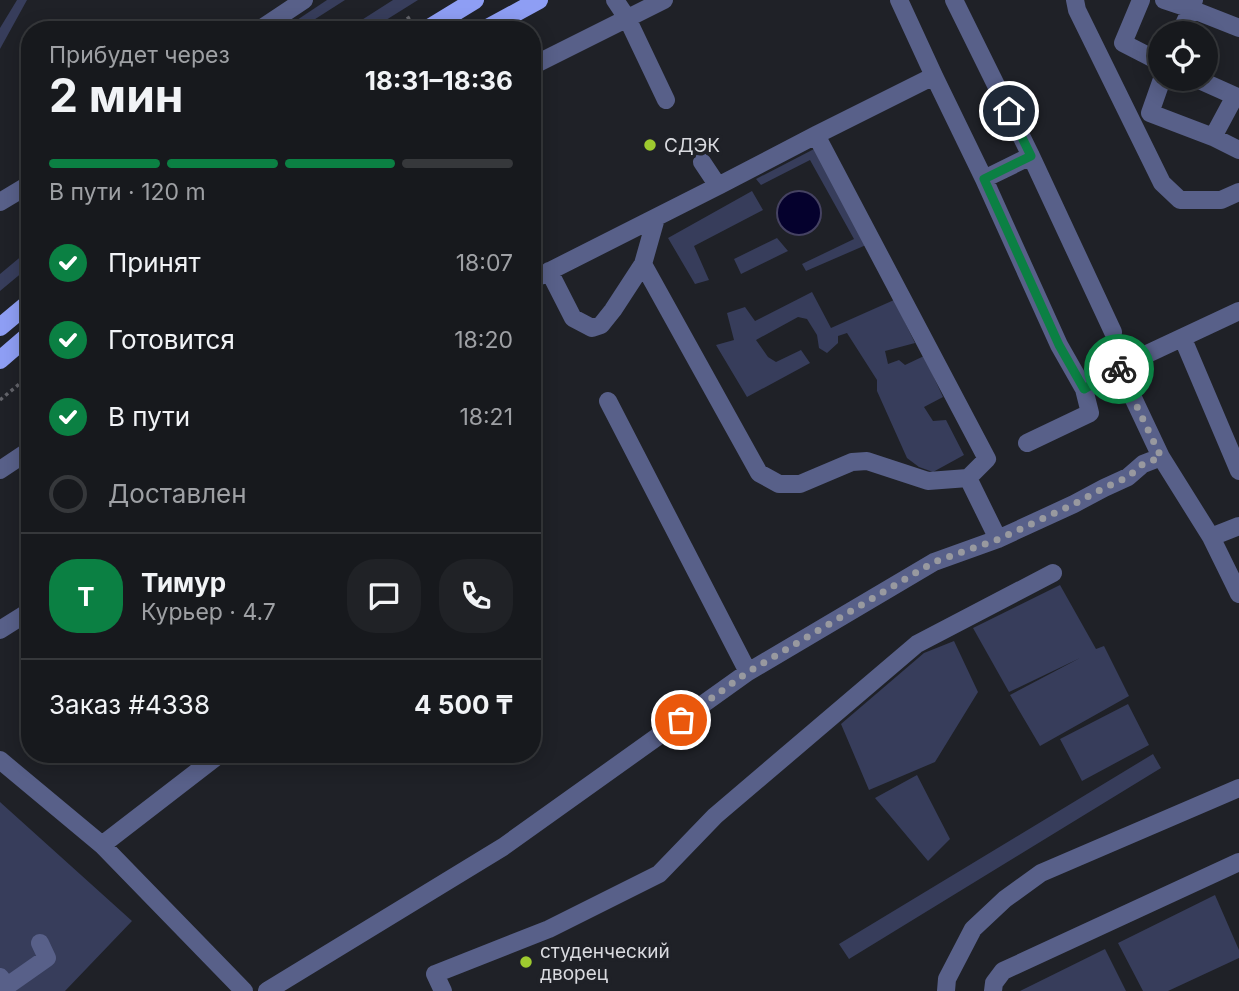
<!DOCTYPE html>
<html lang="ru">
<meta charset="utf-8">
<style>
:root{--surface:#17191d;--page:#202226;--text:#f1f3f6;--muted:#9ea0a4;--line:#36383b;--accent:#0b8043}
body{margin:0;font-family:Inter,sans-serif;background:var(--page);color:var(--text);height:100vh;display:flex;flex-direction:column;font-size:26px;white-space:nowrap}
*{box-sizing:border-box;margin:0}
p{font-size:23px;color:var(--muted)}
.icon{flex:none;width:38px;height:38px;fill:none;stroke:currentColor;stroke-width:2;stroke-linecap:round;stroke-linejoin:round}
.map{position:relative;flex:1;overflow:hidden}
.details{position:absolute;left:21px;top:21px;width:520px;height:742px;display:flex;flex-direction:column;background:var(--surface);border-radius:28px;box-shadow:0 4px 18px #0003,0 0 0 2px var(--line)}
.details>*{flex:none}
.tools{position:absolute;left:1148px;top:21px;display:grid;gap:14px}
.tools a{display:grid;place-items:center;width:70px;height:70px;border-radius:50%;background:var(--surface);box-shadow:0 4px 18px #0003,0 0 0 2px var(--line);font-size:35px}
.pin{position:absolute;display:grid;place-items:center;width:60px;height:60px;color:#fff;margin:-30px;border:4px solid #fff;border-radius:50%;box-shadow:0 2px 7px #0007}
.courier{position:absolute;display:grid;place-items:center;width:70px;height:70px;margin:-35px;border:5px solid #0b8043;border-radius:50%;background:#fff;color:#222;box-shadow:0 2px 9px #0007}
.head em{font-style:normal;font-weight:700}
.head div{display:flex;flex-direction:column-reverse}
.head{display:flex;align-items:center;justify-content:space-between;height:119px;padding:0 28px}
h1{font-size:46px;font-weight:700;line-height:52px}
.bar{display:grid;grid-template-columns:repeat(4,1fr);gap:10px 7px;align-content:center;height:84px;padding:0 28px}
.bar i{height:9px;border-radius:5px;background:var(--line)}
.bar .active{background:var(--accent)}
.bar p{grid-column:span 4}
.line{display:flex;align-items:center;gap:18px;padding:0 28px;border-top:2px solid var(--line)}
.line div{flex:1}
.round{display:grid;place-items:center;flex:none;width:74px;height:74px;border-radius:28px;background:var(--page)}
ol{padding:0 28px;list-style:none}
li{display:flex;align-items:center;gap:21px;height:77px}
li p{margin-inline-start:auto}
li .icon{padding:7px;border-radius:50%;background:var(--accent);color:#fff;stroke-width:4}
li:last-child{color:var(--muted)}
li i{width:38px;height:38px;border:4px solid var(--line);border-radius:50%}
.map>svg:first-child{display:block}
.green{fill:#373d5b}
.water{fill:#05012d;stroke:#454262;stroke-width:2}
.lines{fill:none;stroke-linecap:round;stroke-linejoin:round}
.path{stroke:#626369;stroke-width:3.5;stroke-dasharray:3.5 3.5;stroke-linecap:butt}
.minor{stroke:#586089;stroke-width:18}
.major{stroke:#8e9ef4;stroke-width:18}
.done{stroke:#98999f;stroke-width:7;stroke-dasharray:0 12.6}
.route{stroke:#0b8043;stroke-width:9}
.poi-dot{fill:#9eca2f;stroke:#1f2127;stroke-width:2.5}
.labels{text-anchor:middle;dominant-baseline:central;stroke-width:7;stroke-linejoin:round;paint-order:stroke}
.poi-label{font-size:19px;fill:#d9dadf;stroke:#1f2127;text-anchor:start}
</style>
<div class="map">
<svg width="1239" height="991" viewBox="0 0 1239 991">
<rect width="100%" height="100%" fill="#1f2127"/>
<path class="green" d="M17,0H27L0,49V28Z
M327,0H345L298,30H282Z
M393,0H418L370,30H346Z
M816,148L866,245L806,271L802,264L854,239L810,160L761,185L756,179Z
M752,191L763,210L694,246L709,280L695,284L668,238Z
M777,238L788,251L741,274L734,259Z
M30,249V266L0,291V274Z
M812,292L831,328L894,300L915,343L885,351L888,364L899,360L905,365L924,356L943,397L924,407L933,421L946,420L964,455L933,472L919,467L907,458L877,391V380L847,333L838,336V343L827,353L819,348L817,335L807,319L798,317L756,340L768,357L776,362L801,350L810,363L747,397L716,345L734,340L727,313L745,307L755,321Z
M1060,585L1096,649L1104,646L1129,696L1040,746L1010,695L1080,658L1009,692L973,628Z
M954,641L978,692L935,762L869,790L841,724L924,653Z
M1128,704L1149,745L1082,781L1060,739Z
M1153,754L1161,768L849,959L839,944Z
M917,775L950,839L928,861L875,798Z
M0,802L132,921L65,991H0Z
M1215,895L1239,950V958L1168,991H1143L1118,943Z
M1105,949L1126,991H1020Z"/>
<path class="water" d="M777 213a22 22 0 1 1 44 0a22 22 0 1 1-44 0Z"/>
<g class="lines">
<path class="path" d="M389,30L410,17
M0,400L30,375"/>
<path class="minor" d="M615,0L627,18L666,100
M899,0L934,76L984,179L1059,345L1084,389L1090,413L1027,443
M954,0L1031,156L984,179
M1075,0L1077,10L1162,183L1180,200H1221L1239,192
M1141,0L1123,43L1160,62
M1164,0L1191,9L1180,33
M1194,0L1191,9L1239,28
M259,30L304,0
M532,66L664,0
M1162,79L1150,113L1213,137L1235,96L1197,79
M1213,137L1239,150
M1031,156L1113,332
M718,186L816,135L934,76
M0,202L30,184
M643,264L759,473L779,484H800L852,462L867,461L928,481L968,478L987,459L816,135
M549,271L573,318L592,328L601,325L613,310L643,264L656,218
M532,280L718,186L702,162
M1183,339L1239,471
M1084,389L1145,355L1239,311
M608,401L748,672
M1161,457L1211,537
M0,470L30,450
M968,478L998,539
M1239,526L1211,537L1239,594
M0,630L30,611
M0,760L102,845L244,991
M102,845L220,754
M0,977L7,986L47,958L40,943
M267,991L503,847L748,672L934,562L998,539L1074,504L1104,488L1128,477L1143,464L1161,457L1119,368
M443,991L435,974L549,929L659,874L715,816L917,644L1053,573
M946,991L947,979L973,929L1005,899L1041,873L1239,788
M993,991L994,983L1003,971L1239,862"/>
<path class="major" d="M426,30L475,0
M484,30L539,0
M0,327L30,302
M0,360L30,334"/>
</g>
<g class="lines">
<path class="done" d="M681,720L748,672L934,562L999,539L1074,504L1104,488L1128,477L1143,464L1161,457L1119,369"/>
<path class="route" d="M1009,111L1031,156L984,179L1059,345L1084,389L1119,369"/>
</g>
<g class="poi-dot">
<circle cx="650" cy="145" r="7"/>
<circle cx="526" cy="962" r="7"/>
</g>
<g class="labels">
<g class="poi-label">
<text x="664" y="145">СДЭК</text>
<text x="540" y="951">студенческий<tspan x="540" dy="22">дворец</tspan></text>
</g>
</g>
</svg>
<div class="tools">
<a><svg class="icon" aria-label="locate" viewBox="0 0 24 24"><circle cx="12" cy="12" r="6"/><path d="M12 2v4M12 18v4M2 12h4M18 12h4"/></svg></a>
</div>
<div class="pin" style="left:681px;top:720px;background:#ea580c"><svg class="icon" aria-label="bag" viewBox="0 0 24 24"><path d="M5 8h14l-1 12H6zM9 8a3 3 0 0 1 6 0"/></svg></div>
<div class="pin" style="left:1009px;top:111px;background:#1f2937"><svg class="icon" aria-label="home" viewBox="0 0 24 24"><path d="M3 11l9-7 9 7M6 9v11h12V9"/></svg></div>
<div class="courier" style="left:1119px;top:369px"><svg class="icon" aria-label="bike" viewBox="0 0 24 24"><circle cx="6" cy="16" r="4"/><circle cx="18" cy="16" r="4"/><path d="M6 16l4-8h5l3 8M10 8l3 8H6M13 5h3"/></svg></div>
<section class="details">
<div class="head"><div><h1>2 мин</h1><p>Прибудет через</p></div><em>18:31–18:36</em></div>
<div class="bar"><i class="active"></i><i class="active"></i><i class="active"></i><i></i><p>В пути · 120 m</p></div>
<ol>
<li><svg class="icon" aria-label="check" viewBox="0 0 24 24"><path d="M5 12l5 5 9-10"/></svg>Принят<p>18:07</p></li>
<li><svg class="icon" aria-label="check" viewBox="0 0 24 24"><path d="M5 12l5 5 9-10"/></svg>Готовится<p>18:20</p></li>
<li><svg class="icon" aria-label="check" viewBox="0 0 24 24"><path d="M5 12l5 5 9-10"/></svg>В пути<p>18:21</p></li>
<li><i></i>Доставлен</li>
</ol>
<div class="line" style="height:126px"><b class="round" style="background:var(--accent);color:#fff">Т</b><div><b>Тимур</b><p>Курьер · 4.7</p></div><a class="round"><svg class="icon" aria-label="chat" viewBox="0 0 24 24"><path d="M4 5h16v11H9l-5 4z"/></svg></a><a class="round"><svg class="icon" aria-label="phone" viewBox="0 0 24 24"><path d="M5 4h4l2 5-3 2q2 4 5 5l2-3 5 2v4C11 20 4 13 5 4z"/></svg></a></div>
<div class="line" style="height:91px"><div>Заказ #4338</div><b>4 500 ₸</b></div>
</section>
</div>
